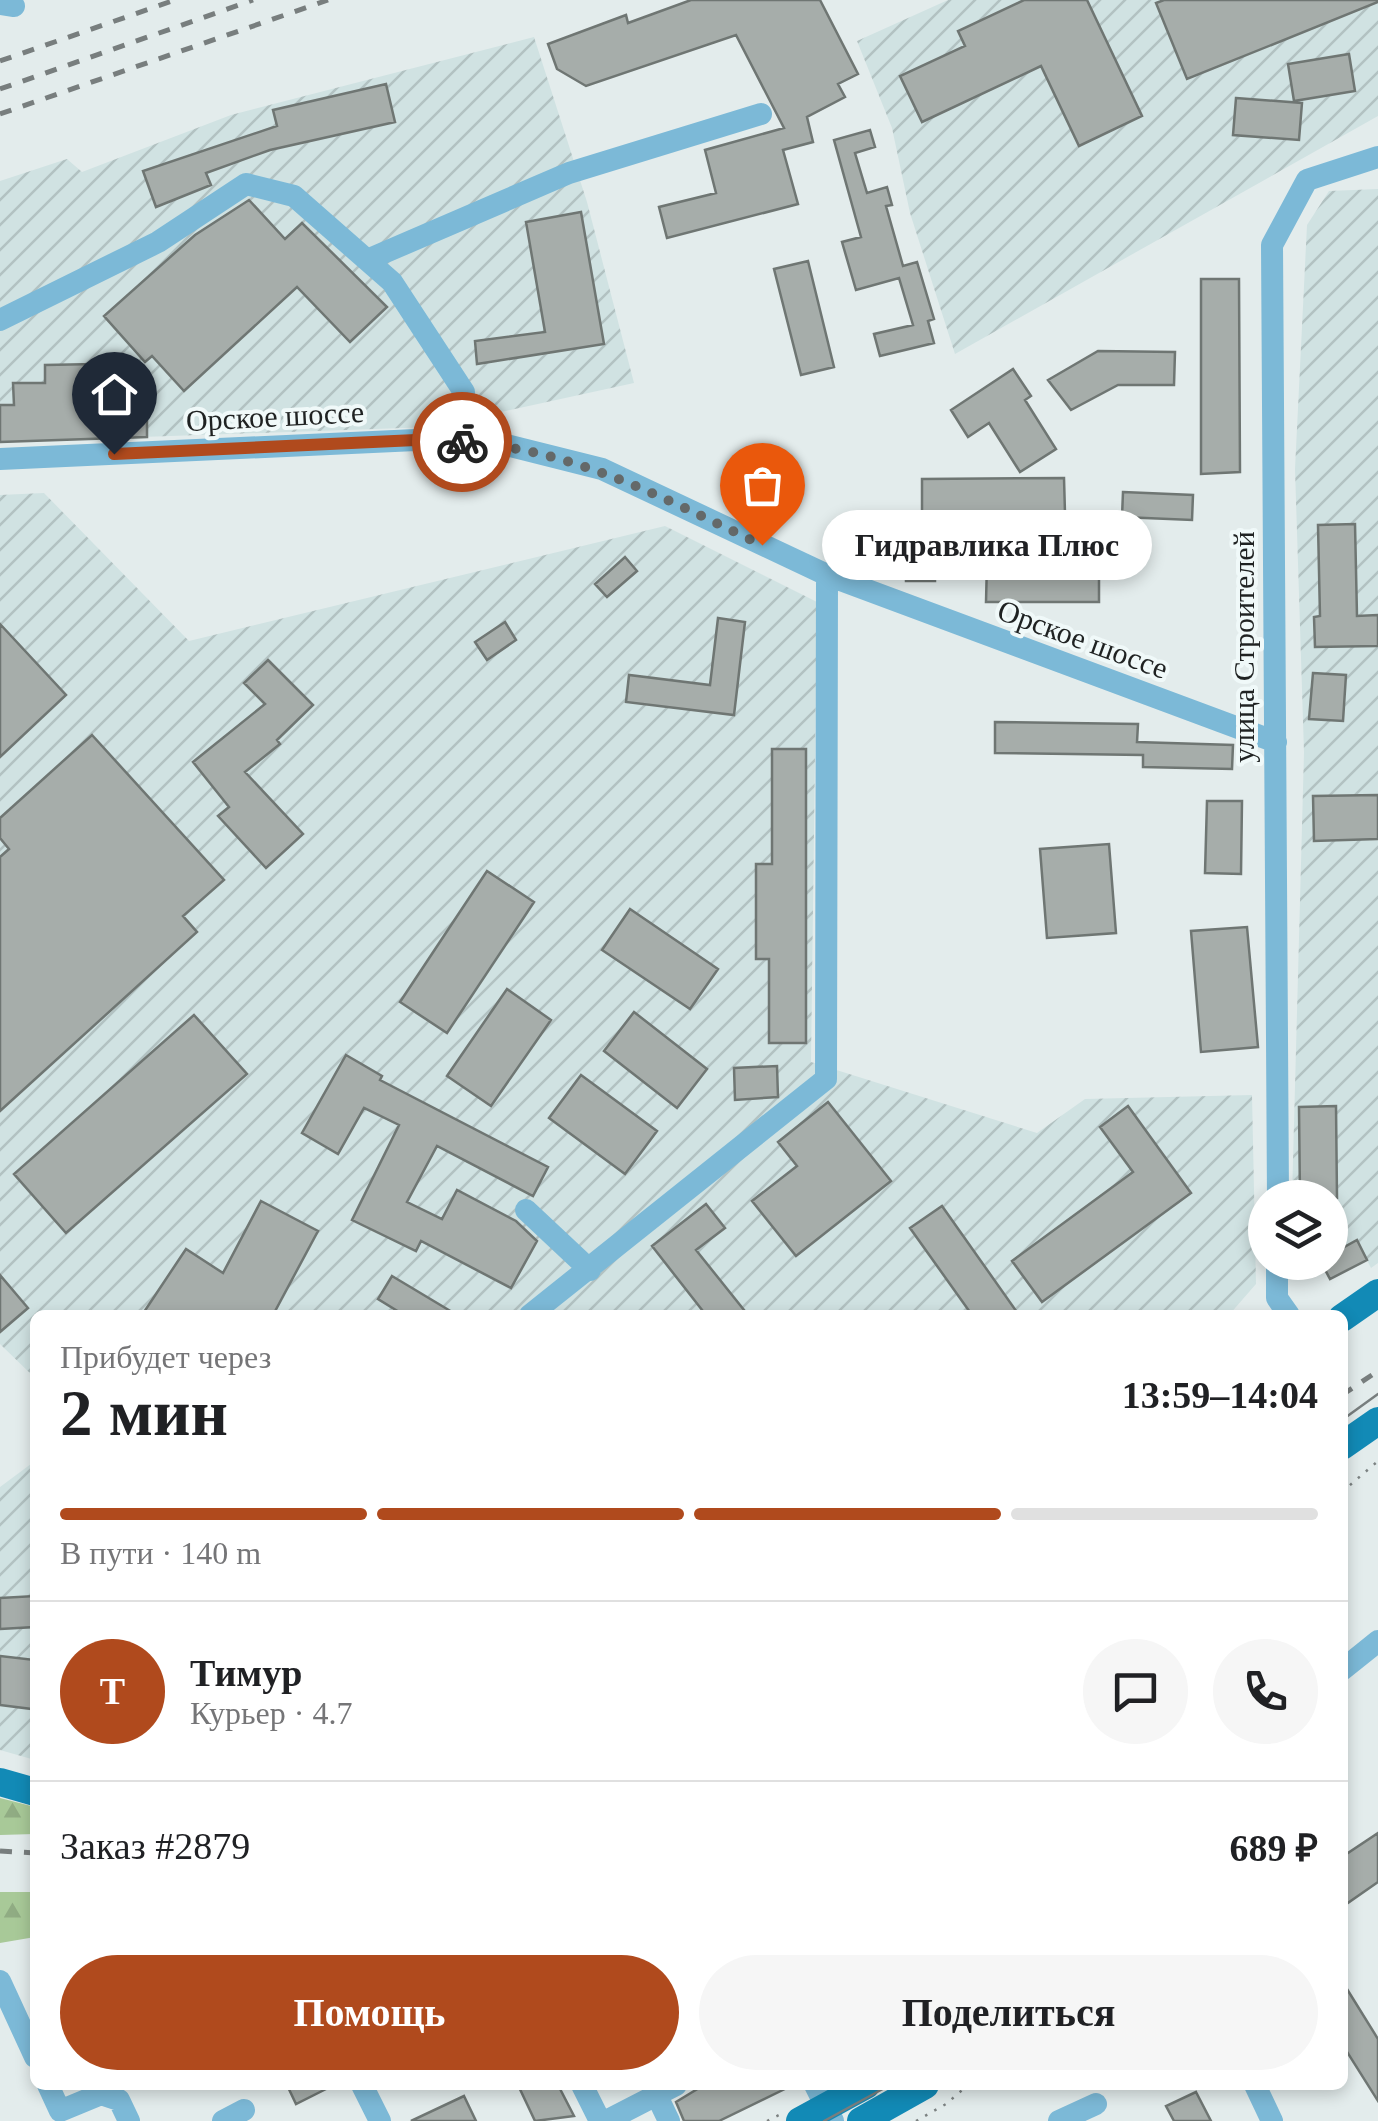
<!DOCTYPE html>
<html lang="ru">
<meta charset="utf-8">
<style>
:root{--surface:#fff;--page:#f6f6f6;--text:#202124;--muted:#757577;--line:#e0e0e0;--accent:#b04a1d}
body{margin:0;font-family:Georgia,serif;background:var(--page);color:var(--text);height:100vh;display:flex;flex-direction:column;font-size:38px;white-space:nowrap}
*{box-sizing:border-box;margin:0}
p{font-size:32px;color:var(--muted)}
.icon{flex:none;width:55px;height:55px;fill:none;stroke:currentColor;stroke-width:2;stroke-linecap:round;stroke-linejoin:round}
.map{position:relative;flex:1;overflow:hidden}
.panel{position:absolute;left:30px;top:1310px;width:1318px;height:780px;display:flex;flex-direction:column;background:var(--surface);border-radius:15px;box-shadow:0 5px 15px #0003}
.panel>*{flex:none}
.buttons{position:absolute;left:1248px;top:1180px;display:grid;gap:20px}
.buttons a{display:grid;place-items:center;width:100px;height:100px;border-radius:50%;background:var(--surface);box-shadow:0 5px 15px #0003;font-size:50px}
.pin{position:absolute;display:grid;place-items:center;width:85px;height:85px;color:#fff;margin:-102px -42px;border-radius:50% 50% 50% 0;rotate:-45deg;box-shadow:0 0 10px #0007}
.pin .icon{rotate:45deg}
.courier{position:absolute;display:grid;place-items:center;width:100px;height:100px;margin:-50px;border:8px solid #b04a1d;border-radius:50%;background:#fff;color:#222;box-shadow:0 2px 12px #0007}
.bubble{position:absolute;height:70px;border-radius:35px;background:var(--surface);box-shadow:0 5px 15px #0003;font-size:32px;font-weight:800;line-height:70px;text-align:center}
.overview em{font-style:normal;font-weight:800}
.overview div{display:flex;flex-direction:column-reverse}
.overview{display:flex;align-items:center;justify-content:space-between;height:170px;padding:0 30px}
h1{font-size:65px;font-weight:800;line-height:75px}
.bar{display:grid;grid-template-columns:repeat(4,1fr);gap:15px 10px;align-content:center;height:120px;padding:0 30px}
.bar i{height:12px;border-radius:8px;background:var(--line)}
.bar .active{background:var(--accent)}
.bar p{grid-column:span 4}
.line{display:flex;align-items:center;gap:25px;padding:0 30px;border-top:2px solid var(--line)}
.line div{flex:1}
.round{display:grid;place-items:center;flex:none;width:105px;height:105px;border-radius:52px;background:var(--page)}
.primary-button{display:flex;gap:20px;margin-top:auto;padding:20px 30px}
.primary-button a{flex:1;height:115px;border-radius:60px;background:var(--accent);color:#fff;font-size:40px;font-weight:800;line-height:115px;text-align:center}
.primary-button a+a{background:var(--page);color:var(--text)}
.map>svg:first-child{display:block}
.industrial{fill:url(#industrial-furrows)}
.forest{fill:url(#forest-firs)}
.building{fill:#a6adaa;stroke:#6f7673;stroke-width:2.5}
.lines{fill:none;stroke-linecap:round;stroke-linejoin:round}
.path{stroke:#7c8282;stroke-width:2.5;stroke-dasharray:2.5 8;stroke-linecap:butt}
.minor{stroke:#7cb9d7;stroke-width:22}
.major{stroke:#128ab6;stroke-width:28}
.tram{stroke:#787e7e;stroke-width:2.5}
.rail{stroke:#787e7e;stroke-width:5;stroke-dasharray:12 12;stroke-linecap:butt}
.done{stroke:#646969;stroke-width:10;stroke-dasharray:0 18}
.route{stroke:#b04a1d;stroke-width:12}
.labels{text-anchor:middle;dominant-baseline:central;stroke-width:8;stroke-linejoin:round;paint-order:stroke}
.street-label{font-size:30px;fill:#1f2222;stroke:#f0f9f9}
</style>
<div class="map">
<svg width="1378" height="2121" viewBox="0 0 1378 2121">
<defs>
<pattern id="industrial-furrows" width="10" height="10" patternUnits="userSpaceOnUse" patternTransform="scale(2.5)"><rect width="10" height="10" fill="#d0e2e2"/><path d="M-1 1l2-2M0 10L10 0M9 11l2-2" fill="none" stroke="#b2c2c2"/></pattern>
<pattern id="forest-firs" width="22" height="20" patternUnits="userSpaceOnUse" patternTransform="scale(2.5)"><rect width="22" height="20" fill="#a8c998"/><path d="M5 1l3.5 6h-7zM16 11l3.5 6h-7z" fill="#90ac83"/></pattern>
</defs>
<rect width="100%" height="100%" fill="#e3ecec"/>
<path class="industrial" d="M948,0H1378V116L955,354L910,213L892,128L857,41Z
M534,37L587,202L634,383L432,427L0,442V181L67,159L82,172L231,115Z
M1378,189V1263L1371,1268L1367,1260L1330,1279L1321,1263L1330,1262V1198H1292L1304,752L1295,469L1307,225L1329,191Z
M44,493L189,641L665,526L817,602L811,1062L1037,1133L1085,1099L1252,1095L1256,1284L1229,1315H35V1378L0,1344V495Z
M35,1461V1760L0,1750V1487Z"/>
<path class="forest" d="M0,1798L35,1807V1834L0,1835Z
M0,1892H35V1937L0,1943Z"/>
<path class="building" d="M691,0H820L858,74L838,84L845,97L807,117L813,142L783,150L798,204L667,238L659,207L716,193L705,150L784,128L736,35L586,86L557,69L548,44L626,15L628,23Z
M1024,0H1087L1142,116L1079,146L1041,66L922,122L900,76L965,46L958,31Z
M1164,0H1378V2L1187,79L1156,3Z
M1349,54L1355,91L1294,101L1288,64Z
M386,84L395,122L270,150L206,173L211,185L156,207L143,171L277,126L273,110Z
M1236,98L1302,103L1299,140L1233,135Z
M870,130L875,147L855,153L867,193L887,187L892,205L886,206L903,266L917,262L934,319L928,321L934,343L880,356L874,334L913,325L899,278L856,290L842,242L861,237L834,140Z
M249,200L285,239L302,223L387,307L350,342L297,287L184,391L152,356L145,362L104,316L195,235Z
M581,212L604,344L477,364L475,341L545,332L526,222Z
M808,261L834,367L801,375L774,269Z
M1201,279H1239L1240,472L1201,474Z
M1098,351L1175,352L1174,385H1118L1071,410L1048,380Z
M96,364L147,412V437L0,442V405H14L13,383H45V365Z
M1013,369L1031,396L1025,400L1056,449L1020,472L989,423L968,437L951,410Z
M1064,478L1065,513L922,515V479Z
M1123,492L1193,495L1192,520L1122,517Z
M1355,524L1357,616L1378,615V646L1315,647L1314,617L1320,616L1318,525Z
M935,535V581H906L905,536Z
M625,557L637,571L607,597L595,584Z
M987,562L1099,563V602H986Z
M718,618L745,622L734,715L626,702L629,675L710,685Z
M505,622L516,640L487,660L475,642Z
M0,624L66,695L0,757Z
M268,660L313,705L277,740L280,744L245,772L303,834L266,868L218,816L229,807L193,762L265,704L244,683Z
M1313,673L1346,675L1343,721L1309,719Z
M995,722L1138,724L1137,742L1233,745L1232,769L1143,767V755L995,753Z
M92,735L224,880L183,916L197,932L0,1111V857L9,849L0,838V818Z
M772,749H806V1043H769V959H756V864H772Z
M1378,795V839L1314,841L1313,796Z
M1207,801H1242L1241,874L1205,873Z
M1109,844L1116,933L1047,938L1040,849Z
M487,871L534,902L447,1033L400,1002Z
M630,909L718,969L690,1009L602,950Z
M1247,927L1258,1047L1201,1052L1191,931Z
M507,989L551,1020L491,1106L447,1076Z
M634,1012L707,1069L677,1108L604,1051Z
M194,1015L247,1074L66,1233L14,1174Z
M346,1055L382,1076L380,1080L548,1167L533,1196L437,1146L407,1202L442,1219L457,1190L516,1221L537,1241L511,1288L421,1241L416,1251L352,1220L399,1125L364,1108L338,1154L302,1133Z
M777,1066L778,1097L735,1100L734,1068Z
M581,1075L657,1131L625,1174L549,1118Z
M828,1102L891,1181L796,1256L752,1201L797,1166L778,1142Z
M1128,1106L1191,1193L1042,1302L1012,1261L1133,1172L1100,1127Z
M1336,1106L1337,1198H1300L1299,1107Z
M261,1201L318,1231L273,1315H142L186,1249L223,1273Z
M706,1204L725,1228L696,1250L748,1315H706L652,1246Z
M942,1206L1019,1315H972L910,1228Z
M1357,1240L1367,1260L1330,1279L1321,1262H1330V1255Z
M0,1275L28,1308L0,1332Z
M392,1276L457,1315H404L378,1299Z
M35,1596V1627L0,1629V1598Z
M0,1656L35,1660L32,1709L0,1705Z
M1378,1833V1882L1342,1907V1857Z
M1342,1981L1378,2039V2101L1342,2044Z
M287,2085H334L296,2104Z
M518,2085H558L574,2116L535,2121Z
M704,2085H793L719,2121H684L676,2102Z
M1196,2092L1211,2121H1174L1166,2106Z
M464,2096L476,2121H411Z"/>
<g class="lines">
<path class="path" d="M1342,1492L1378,1461
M767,2121L779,2115
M916,2121L946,2104L968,2085"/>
<path class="minor" d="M0,4L14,6
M367,260L569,173L761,114
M0,320L158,242L246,184L294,196L392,282L464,392L463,443
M0,459L416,440L506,445L602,469L827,575L1276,742
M1278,1198L1272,245L1307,180L1378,157
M526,1210L590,1270
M1277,1262V1298L1289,1315
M530,1315L826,1079L827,575
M1342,1670L1378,1641
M0,1981L35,2057
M48,2085L60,2111L101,2094L119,2100L129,2121
M362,2085L380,2121
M582,2085L600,2121
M815,2085L833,2121
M1255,2085L1272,2121
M657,2096L669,2121
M223,2121L244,2110
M606,2121L676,2085
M1059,2121L1096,2104"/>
<path class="major" d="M1342,1318L1378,1293
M1342,1446L1378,1421
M0,1782L35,1792
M800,2121L866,2085
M861,2121L925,2085"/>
<path class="tram" d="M1342,1420L1378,1394
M824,2121L890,2085"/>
<path class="rail" d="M0,61L175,0
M0,89L253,0
M0,114L328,0
M1342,1395L1378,1371
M0,1851L35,1853"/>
</g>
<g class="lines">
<path class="done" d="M462,442C574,449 663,498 762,545"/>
<path class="route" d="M114,454L416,440L462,442"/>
</g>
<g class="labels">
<g class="street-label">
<text transform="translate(275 416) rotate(-3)">Орское шоссе</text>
<text transform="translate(1083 639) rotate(20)">Орское шоссе</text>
<text transform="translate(1243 647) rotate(-90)">улица Строителей</text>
</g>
</g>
</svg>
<div class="buttons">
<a><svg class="icon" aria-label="layers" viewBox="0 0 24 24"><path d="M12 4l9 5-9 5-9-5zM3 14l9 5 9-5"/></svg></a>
</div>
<div class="pin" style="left:762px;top:545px;background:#ea580c"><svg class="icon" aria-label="bag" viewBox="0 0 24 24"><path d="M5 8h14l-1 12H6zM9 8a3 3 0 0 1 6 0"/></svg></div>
<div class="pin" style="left:114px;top:454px;background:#1f2937"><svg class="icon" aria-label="home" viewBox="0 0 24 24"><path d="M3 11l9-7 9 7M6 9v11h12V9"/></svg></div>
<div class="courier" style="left:462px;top:442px"><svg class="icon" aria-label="bike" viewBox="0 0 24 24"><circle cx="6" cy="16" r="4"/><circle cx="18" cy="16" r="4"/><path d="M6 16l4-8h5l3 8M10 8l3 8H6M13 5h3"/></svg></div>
<div class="bubble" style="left:822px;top:510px;width:330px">Гидравлика Плюс</div>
<section class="panel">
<div class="overview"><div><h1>2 мин</h1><p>Прибудет через</p></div><em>13:59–14:04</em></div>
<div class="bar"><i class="active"></i><i class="active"></i><i class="active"></i><i></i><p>В пути · 140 m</p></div>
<div class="line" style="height:180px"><b class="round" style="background:var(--accent);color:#fff">Т</b><div><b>Тимур</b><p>Курьер · 4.7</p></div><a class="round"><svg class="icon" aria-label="chat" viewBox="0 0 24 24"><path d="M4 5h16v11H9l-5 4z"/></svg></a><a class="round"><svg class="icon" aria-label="phone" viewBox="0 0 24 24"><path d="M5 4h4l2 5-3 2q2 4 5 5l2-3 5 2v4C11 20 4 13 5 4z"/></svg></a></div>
<div class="line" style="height:130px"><div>Заказ #2879</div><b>689 ₽</b></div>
<div class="primary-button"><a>Помощь</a><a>Поделиться</a></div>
</section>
</div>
